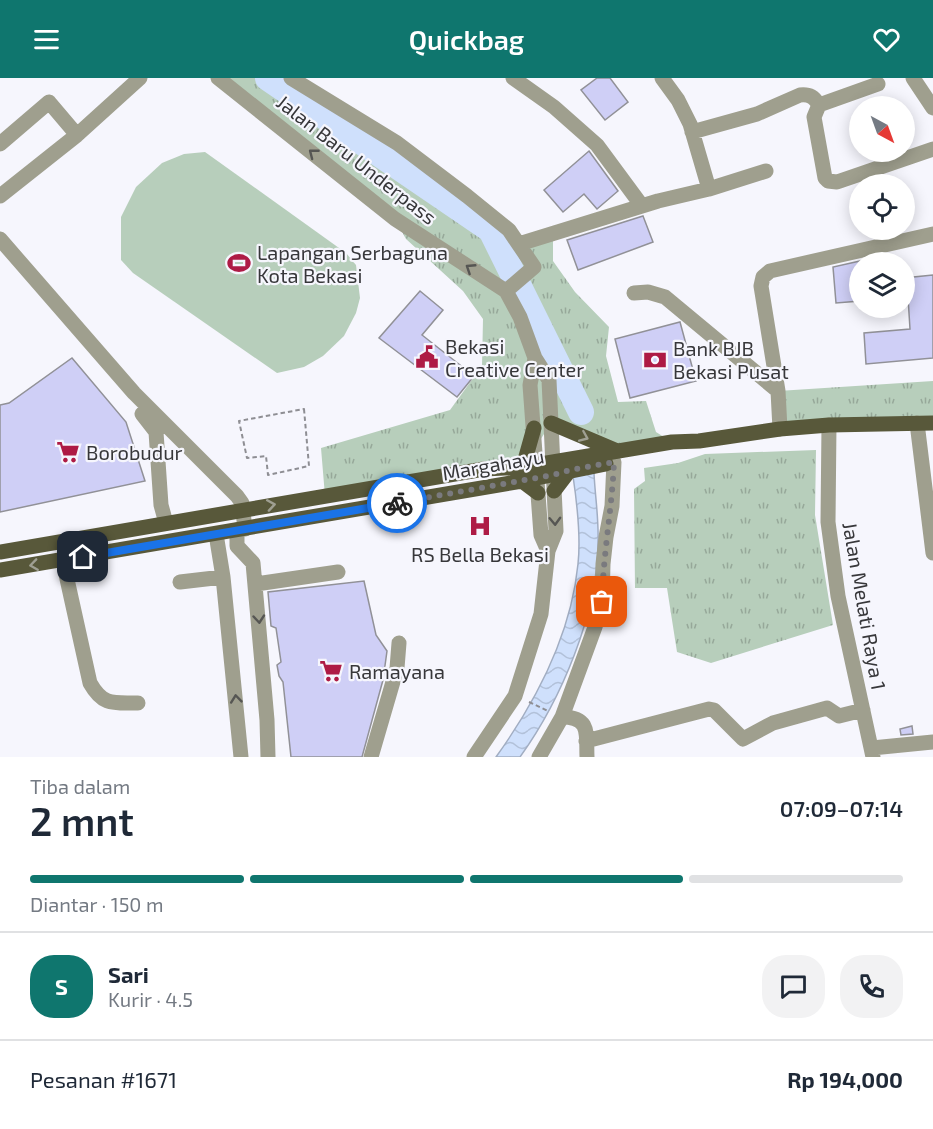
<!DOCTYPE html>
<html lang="id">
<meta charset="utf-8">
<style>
:root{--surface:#fff;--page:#f2f2f3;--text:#1f2937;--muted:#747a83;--line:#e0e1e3;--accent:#0f766e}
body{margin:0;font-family:"Exo 2",sans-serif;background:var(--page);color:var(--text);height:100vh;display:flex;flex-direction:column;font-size:22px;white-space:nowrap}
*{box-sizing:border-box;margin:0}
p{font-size:20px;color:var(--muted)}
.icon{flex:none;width:33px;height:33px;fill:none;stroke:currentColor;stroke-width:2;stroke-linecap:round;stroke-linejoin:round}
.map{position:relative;height:679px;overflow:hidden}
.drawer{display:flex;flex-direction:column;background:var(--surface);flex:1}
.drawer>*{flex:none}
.needle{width:39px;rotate:139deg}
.tools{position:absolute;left:849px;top:18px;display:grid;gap:12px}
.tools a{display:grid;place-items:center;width:66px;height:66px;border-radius:50%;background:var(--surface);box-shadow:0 3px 15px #0003;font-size:30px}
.pin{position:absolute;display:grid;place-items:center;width:51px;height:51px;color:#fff;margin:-26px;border-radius:12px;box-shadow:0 3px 9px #0006}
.courier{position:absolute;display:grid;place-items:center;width:60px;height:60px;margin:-30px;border:4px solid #1a73e8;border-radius:50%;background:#fff;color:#222;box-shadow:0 2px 8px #0007}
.summary em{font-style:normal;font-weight:600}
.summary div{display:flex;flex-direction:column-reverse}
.summary{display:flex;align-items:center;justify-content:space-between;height:102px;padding:0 30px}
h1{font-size:39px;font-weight:600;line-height:45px}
.bar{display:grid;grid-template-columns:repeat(4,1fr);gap:9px 6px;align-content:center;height:72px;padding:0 30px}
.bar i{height:8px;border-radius:4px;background:var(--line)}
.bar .active{background:var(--accent)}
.bar p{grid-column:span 4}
.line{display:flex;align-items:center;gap:15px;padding:0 30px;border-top:2px solid var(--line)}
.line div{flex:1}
.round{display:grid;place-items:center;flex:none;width:63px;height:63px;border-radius:24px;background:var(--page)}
header{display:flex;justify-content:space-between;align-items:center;height:78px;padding:0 30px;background:var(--accent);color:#fff;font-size:27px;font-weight:600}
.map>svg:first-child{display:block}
.grass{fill:url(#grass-tufts)}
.pitch{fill:#b7cebb}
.water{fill:url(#water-waves);stroke:#a1adc2;stroke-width:1.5}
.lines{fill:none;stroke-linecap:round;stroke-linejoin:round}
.river{stroke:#cfe0fc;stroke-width:26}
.building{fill:#cfcff6;stroke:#919197;stroke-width:1.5}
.path{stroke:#8e8e93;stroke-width:2;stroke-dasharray:4.5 3;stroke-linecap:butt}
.minor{stroke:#9f9f8e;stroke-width:15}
.major{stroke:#58583a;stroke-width:15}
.oneway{stroke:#565653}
.oneway2{stroke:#9f9f92}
.done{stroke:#7a7a7e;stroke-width:6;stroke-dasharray:0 10.8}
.route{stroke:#1a73e8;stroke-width:8}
.labels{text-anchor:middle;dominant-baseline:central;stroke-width:4.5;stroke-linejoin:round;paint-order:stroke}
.street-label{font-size:20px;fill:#37373a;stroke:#f6f6fd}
.poi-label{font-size:20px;fill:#37373a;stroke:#f6f6fd;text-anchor:start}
</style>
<header><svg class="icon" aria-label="menu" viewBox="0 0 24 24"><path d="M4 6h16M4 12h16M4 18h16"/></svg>Quickbag<svg class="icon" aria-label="heart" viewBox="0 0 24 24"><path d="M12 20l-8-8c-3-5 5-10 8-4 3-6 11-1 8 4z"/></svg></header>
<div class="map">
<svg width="933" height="679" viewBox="0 0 933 679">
<defs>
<pattern id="grass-tufts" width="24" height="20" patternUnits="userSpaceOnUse" patternTransform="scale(1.5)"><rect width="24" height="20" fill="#b7cebb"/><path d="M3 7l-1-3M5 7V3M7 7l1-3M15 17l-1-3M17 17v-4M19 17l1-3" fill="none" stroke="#96a899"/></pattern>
<pattern id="water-waves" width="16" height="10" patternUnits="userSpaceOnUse" patternTransform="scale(1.5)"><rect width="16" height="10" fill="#cfe0fc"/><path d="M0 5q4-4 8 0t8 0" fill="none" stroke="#b2c1d9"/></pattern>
</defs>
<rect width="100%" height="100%" fill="#f6f6fd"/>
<path class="grass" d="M218,0H291L397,65L519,166L553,156V183L575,214L609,249L606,278L618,324L646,323L656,354L672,364L617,373L551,345L523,389L325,418L321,370L450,332L482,288L483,241L463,213L406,161L395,141Z
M933,303V346L780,351L778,313Z
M816,372L815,437L833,547L711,585L677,574L667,510H635L634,411L645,403L644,390L678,385L705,376Z"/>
<path class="pitch" d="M205,74L346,175L356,187L360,220L356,235L344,258L323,278L304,289L277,295L133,195L121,182V139L136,109L162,85L184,76Z"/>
<path class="water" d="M594,395C595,418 599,441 598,464C598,535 561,622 520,679H496C537,622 571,557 578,486C581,459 577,425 573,398Z"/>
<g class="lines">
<path class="river" d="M268,0L491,152L581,334"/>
</g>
<path class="building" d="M597,0H610L628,24L605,42L581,12Z
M589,73L618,113L597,131L584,116L563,134L544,112Z
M643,138L653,164L578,192L567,162Z
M860,183V223L836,225L833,189Z
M933,197V280L866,286L864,255L910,251L908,219H904V200Z
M420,213L443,232L422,257L474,298L457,319L379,260Z
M680,244L696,303L630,320L615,261Z
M72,280L126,344L145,403L0,434V327L9,325Z
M364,503L376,557L387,573L383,602L362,679H291L283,604L279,598L277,587L281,584L276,550L271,548L268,514Z
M912,648L913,656L901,657L900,651Z"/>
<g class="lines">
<path class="path" d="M304,331L309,388L268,397L266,378L247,380L239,343Z
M529,624L548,633"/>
<path class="minor" d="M218,0L395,141L506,213L520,239L535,280L549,302L556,453L548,473L541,536L515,618L474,679
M291,0L397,65L467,118L509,152L534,189L506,213
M513,0L554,29L597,67L642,128
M662,0L678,22L690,46L709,111
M913,0L933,30
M878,6L819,27L814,39L825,100L828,103L837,104L933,71
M692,54L757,36L800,17C810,16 814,19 819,27
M0,66L49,24L77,57
M0,118L77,57L140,0
M0,161L134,315L237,418L242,425L245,451
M519,166L658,123L709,111L766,93
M634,215L648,214L665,219L778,313
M535,280L530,307L541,457L548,473
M142,336L156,354L161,427L166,445
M917,345L933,475
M829,347L828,444L838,518L873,679
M780,351L778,313L761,208L763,199L770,193L933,156
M237,452V468L253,485L267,642L268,679
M216,456L223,499L241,679
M63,483L90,605C103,628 113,625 138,625
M180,504L223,499
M256,506L338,494
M562,639C591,639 586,656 587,679
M586,663L709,631L714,632L743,661L773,645L827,630L839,638L863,632
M872,670L933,664
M371,679L397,590L399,565
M539,679L562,639L595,549L602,524L603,486L606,459L612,428L614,384"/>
<path class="major" d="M551,345L617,373
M523,389L534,350
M522,403L538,415
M554,413L570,392
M0,474L484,391L523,389L672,364L699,363L780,351L829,347L933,345
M0,492L522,403L606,386"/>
</g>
<defs><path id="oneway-chevron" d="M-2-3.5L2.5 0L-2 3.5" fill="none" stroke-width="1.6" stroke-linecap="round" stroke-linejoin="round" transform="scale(1.5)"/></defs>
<g class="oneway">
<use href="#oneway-chevron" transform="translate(313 75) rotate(-142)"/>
<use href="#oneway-chevron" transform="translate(470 190) rotate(-147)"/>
<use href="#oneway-chevron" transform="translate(555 443) rotate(88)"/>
<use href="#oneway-chevron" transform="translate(259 541) rotate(85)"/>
<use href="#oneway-chevron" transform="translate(236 621) rotate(-96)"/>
</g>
<g class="oneway2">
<use href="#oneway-chevron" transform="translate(584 359) rotate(23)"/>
<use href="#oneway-chevron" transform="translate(271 427) rotate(-9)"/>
<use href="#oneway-chevron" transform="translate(34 487) rotate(172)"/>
</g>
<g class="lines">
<path class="done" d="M397,425L553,397L570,392L614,384C612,431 603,477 602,524"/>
<path class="route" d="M83,479L397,425"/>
</g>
<defs>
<g id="stadium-bare" transform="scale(1.8)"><path d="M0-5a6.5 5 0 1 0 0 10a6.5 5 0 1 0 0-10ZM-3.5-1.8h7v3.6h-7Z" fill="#ae1b45" stroke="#f6f6fd" stroke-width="2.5" paint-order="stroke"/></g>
<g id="civic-bare" transform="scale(1.8)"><path d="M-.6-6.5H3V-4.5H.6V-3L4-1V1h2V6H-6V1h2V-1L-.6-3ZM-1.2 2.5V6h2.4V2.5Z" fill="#ae1b45" stroke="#f6f6fd" stroke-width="2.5" paint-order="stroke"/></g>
<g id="bank-bare" transform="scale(1.8)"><path d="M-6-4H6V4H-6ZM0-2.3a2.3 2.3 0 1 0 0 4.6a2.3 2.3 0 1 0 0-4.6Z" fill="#ae1b45" stroke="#f6f6fd" stroke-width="2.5" paint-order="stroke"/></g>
<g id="supermarket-bare" transform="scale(1.8)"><path d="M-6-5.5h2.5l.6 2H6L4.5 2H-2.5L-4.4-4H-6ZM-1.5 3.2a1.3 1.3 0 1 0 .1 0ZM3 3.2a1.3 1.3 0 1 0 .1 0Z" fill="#ae1b45" stroke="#f6f6fd" stroke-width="2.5" paint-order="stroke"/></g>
<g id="hospital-bare" transform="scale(1.8)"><path d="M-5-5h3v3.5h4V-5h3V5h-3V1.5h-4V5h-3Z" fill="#ae1b45" stroke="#f6f6fd" stroke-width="2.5" paint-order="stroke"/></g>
</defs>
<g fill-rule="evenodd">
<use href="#stadium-bare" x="239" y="185"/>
<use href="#civic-bare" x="427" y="279"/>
<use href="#bank-bare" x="655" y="282"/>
<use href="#supermarket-bare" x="68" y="374"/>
<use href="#hospital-bare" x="480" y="448"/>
<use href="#supermarket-bare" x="331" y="593"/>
</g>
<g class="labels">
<g class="street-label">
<text transform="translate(357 81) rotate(38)">Jalan Baru Underpass</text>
<text transform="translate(493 386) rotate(-10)">Margahayu</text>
<text transform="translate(865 528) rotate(80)">Jalan Melati Raya 1</text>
</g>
<g class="poi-label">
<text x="257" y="174">Lapangan Serbaguna<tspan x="257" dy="23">Kota Bekasi</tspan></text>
<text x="445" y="268">Bekasi<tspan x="445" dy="23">Creative Center</tspan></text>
<text x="673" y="270">Bank BJB<tspan x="673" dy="23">Bekasi Pusat</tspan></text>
<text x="86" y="374">Borobudur</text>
<text x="480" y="476" text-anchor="middle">RS Bella Bekasi</text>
<text x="349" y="593">Ramayana</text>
</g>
</g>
</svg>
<div class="tools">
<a><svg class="needle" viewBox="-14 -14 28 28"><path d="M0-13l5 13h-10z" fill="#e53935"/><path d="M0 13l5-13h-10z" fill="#747a83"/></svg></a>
<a><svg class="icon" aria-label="locate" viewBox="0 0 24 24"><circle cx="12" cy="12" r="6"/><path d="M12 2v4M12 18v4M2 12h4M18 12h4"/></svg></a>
<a><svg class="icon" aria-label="layers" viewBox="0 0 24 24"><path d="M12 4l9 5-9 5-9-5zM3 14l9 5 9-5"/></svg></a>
</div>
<div class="pin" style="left:602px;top:524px;background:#ea580c"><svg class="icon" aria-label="bag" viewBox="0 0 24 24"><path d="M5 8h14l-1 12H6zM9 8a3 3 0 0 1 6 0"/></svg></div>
<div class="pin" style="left:83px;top:479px;background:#1f2937"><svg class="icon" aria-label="home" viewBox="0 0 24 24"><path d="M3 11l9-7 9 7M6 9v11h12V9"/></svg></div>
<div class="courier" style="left:397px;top:425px"><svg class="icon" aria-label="bike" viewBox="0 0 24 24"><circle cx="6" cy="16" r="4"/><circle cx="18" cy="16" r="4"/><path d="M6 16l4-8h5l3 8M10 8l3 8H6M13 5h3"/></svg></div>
</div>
<section class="drawer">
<div class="summary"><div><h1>2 mnt</h1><p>Tiba dalam</p></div><em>07:09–07:14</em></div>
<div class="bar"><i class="active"></i><i class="active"></i><i class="active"></i><i></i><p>Diantar · 150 m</p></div>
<div class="line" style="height:108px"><b class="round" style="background:var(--accent);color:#fff">S</b><div><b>Sari</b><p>Kurir · 4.5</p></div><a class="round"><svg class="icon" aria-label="chat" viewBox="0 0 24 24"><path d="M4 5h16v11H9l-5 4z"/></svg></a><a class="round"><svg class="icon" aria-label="phone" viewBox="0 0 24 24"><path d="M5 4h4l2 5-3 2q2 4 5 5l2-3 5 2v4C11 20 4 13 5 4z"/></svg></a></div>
<div class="line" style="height:78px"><div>Pesanan #1671</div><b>Rp 194,000</b></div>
</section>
